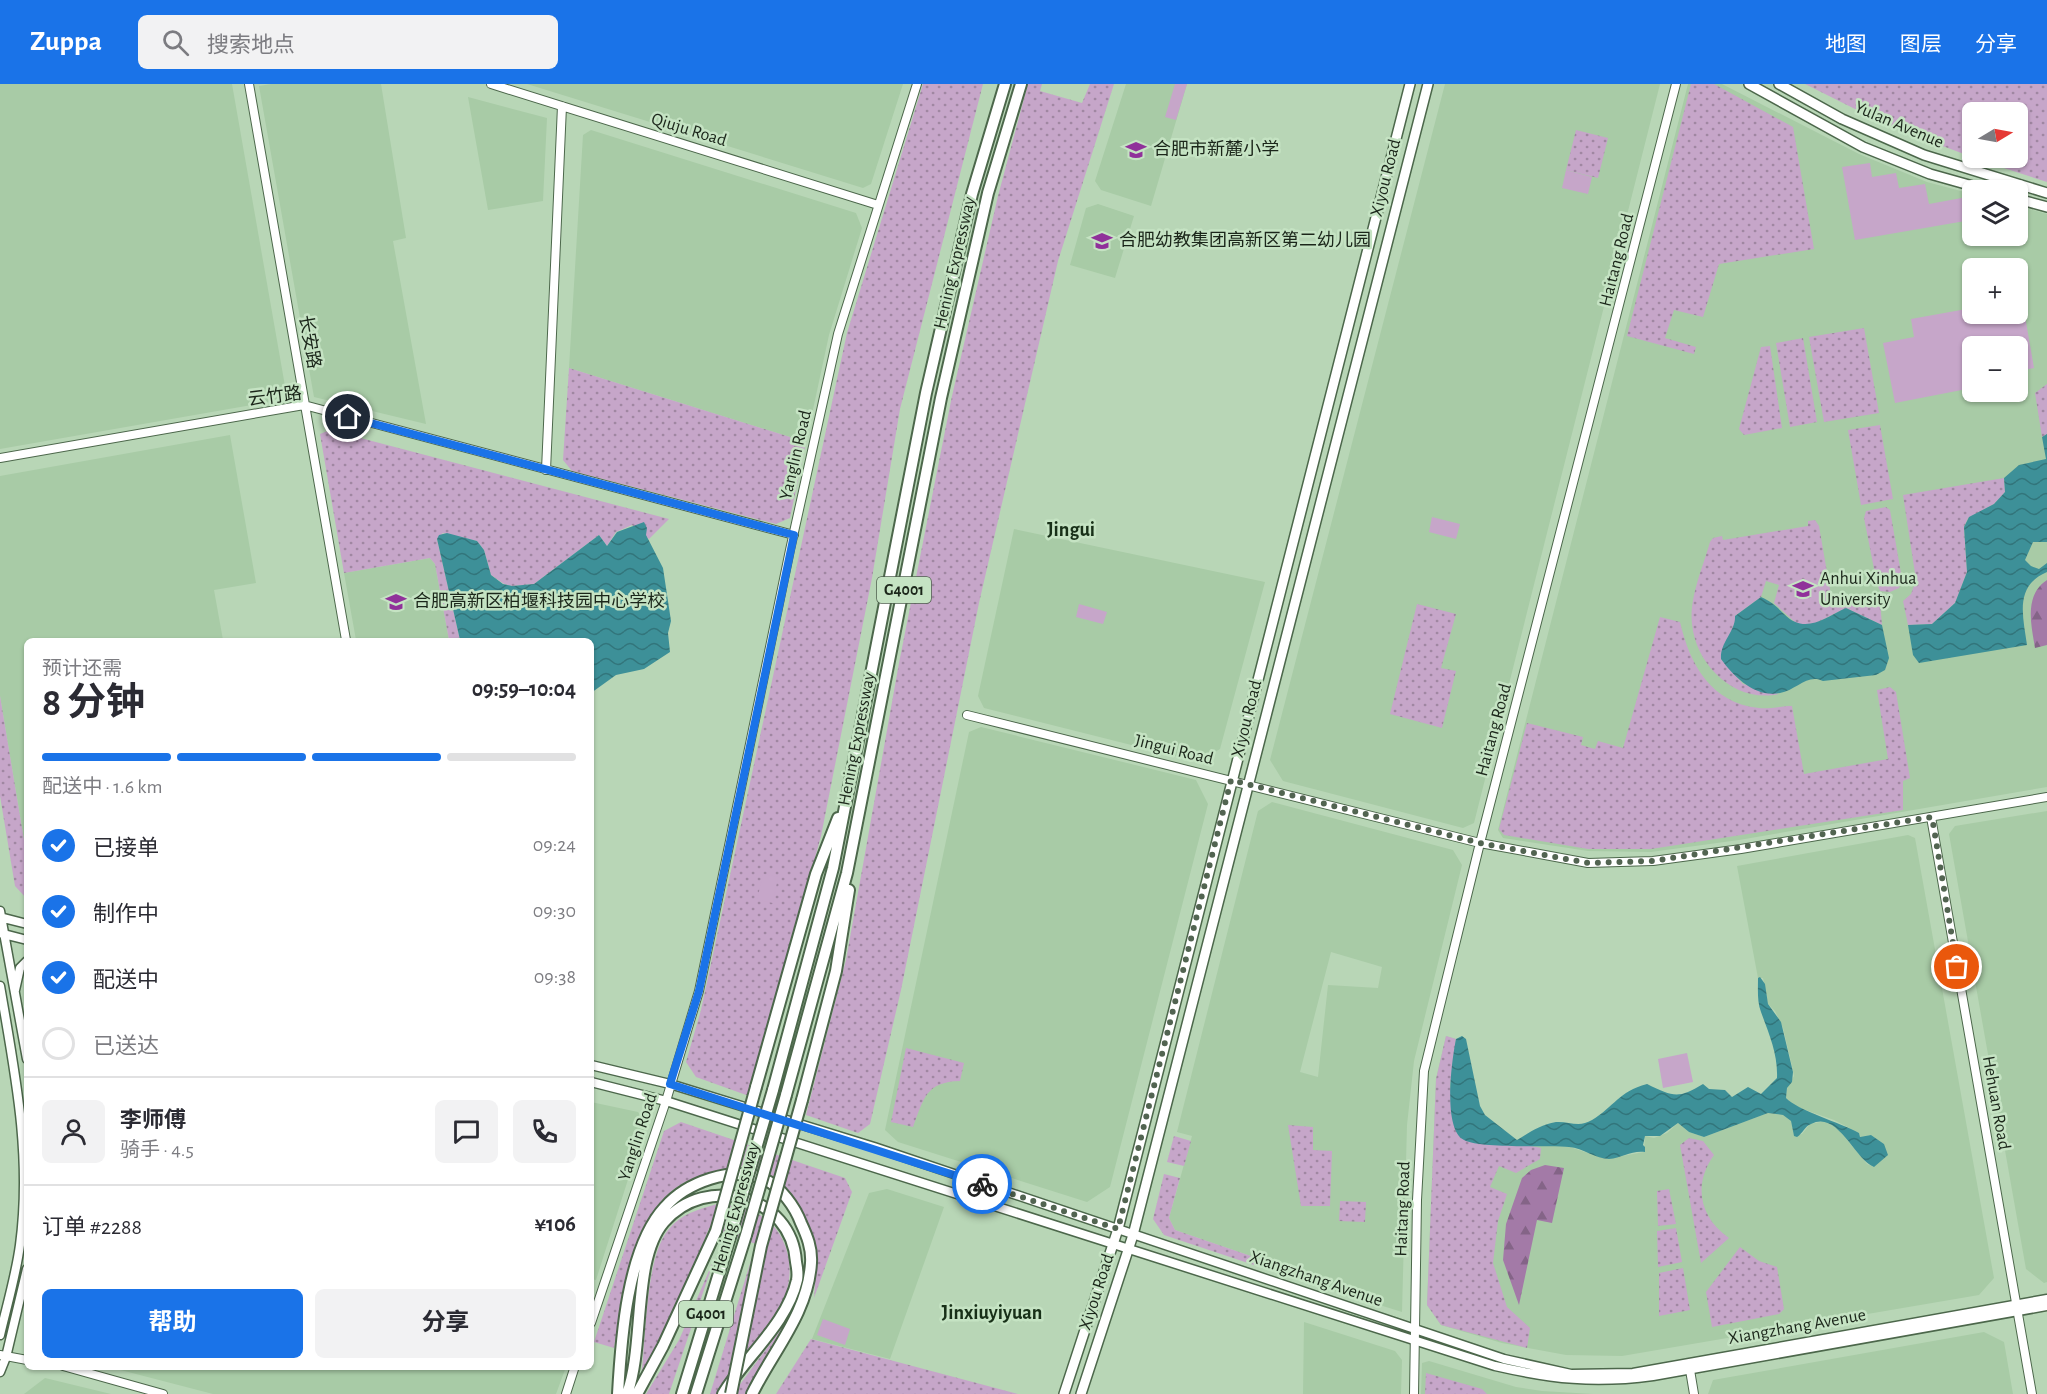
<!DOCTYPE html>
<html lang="zh">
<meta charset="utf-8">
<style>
:root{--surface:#fff;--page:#f2f2f3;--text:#2b2b33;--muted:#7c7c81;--line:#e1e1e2;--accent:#1a73e8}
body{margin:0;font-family:"Alegreya Sans","Noto Sans SC",sans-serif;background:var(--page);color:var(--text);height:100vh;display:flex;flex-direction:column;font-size:22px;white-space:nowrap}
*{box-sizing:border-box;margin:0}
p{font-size:20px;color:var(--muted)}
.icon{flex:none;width:33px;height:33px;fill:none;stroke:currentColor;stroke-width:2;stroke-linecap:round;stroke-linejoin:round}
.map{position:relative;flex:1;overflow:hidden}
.details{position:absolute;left:24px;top:554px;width:570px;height:732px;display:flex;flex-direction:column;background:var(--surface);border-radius:9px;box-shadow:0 2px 4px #0004}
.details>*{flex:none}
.needle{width:39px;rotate:80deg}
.controls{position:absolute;left:1962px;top:18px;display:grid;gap:12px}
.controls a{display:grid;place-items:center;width:66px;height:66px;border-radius:9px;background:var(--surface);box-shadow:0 2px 4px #0004;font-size:30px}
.pin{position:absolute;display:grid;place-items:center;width:51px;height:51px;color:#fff;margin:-26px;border:3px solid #fff;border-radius:50%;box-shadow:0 2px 6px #0007}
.courier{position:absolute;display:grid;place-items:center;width:60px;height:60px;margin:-30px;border:4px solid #1a73e8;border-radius:50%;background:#fff;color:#222;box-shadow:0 2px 8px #0007}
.headline em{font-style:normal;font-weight:700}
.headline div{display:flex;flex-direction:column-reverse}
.headline{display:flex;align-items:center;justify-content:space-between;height:102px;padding:0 18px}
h1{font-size:39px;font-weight:700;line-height:45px}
.bar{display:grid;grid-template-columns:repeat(4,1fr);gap:9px 6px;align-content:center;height:72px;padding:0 18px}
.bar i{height:8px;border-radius:4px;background:var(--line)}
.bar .current{background:var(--accent)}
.bar p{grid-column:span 4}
.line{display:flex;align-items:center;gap:15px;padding:0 18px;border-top:2px solid var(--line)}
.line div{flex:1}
.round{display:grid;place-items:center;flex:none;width:63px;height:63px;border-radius:9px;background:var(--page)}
ol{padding:0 18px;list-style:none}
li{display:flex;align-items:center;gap:18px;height:66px}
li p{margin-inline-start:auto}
li .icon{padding:6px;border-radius:50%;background:var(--accent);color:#fff;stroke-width:4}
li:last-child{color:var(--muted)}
li i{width:33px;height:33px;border:3px solid var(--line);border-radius:50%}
.primary-button{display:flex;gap:12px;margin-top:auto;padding:12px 18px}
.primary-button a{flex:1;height:69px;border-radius:9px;background:var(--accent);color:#fff;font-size:24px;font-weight:700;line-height:69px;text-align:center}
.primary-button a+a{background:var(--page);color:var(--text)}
header{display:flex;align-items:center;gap:36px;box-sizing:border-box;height:84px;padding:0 30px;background:var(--accent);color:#fff}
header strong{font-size:28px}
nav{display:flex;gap:33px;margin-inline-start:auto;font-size:21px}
.search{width:420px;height:54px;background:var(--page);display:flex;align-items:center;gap:15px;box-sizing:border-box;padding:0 21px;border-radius:9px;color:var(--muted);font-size:22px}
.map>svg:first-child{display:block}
.built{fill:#a8cba6;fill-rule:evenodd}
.grass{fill:url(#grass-dots)}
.forest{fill:url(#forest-firs)}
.pitch{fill:#c6a6c9}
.water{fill:url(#water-waves)}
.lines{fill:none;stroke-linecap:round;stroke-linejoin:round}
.tertiary-casing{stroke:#4c674b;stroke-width:10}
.secondary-casing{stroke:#4c674b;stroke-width:11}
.primary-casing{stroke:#4c674b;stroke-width:12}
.motorway-casing{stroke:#4c674b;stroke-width:14}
.tertiary{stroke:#fff;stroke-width:8}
.secondary{stroke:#fff;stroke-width:8}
.primary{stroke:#fff;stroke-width:9}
.motorway{stroke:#fff;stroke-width:10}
.motorway-bridge-casing{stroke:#4c674b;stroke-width:14;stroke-linecap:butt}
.motorway-bridge{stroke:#fff;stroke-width:10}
.done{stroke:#526451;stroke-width:6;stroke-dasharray:0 10.8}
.route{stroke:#1a73e8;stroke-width:8}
.labels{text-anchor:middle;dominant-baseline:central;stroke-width:5;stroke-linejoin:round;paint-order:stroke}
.shield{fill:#c5e3c3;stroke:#4e5f4d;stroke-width:1.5}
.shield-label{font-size:16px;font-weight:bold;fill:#1b261a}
.street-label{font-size:18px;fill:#1b261a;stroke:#c5e3c3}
.poi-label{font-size:18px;fill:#1b261a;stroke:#c5e3c3;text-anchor:start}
.neighbourhood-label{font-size:20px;font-weight:bold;fill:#183018;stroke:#c5e3c3}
</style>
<header>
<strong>Zuppa</strong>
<div class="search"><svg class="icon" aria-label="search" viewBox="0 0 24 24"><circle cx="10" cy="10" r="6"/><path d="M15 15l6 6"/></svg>搜索地点</div>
<nav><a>地图</a><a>图层</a><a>分享</a></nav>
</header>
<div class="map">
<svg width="2047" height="1310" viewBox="0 0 2047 1310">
<defs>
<pattern id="grass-dots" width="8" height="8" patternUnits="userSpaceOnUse" patternTransform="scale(1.5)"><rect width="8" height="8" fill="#c6a6c9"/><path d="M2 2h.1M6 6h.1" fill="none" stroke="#a087a2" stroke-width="1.8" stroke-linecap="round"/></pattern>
<pattern id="forest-firs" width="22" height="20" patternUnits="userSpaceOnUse" patternTransform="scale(1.5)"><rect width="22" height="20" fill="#a37aa7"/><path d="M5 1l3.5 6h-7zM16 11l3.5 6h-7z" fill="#846487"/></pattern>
<pattern id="water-waves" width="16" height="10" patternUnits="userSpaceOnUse" patternTransform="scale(1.5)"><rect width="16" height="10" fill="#3d9098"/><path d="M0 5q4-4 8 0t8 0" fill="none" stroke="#32757b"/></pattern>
</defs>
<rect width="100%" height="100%" fill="#b8d6b6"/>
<path class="built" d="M0,0H232L285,302L275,317L0,365Z
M271,0H381L406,154L393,157L426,340L314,313L259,2Z
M527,0H903L871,100L863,104Z
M1126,0H1187L1151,122L1101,106L1095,97Z
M1445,0H1660L1474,739L1463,744L1283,697L1270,676Z
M1688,0H1722L1859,70L1927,98L1972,110V152H2018V122L2047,130V703L1739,756L1651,768L1588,767L1503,754L1498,746ZM1972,184H2018V230H1972ZM1972,262H2018V308H1972Z
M468,13L547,34L543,117L488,126Z
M591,46L856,129L862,144L829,251L806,358L569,284L583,51Z
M1098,120L1134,132L1115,194L1070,181L1086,124Z
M230,351L256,499L214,506L223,556H27V774L0,612V392Z
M1014,445L1265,498L1220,665L1199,678L984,624L978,612Z
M430,474L435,480L449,556H356L344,489Z
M981,643L1196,696L1208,720L1110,1103L1087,1118L898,1058L885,1046L969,648Z
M1272,718L1453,766L1462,781L1414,977L1407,1041L1402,1228L1284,1191L1286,1184L1175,1146L1169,1134L1192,1052L1177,1048L1258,727ZM1331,868L1382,883L1378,904L1328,901L1318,993L1300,988Z
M2047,727V1198L2044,1199L2026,1185L1949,750L1955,742Z
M1908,751L1915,754L1994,1194L1979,1211L1622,1272L1566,1271L1502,1259L1441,1241L1427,1221L1436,995L1446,952L1456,955L1458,1052L1570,1063L1606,1075L1644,1068L1645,1052L1654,1054L1667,1049L1678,1039L1689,1048L1704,1053L1768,1029L1783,1031L1791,1037L1794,1051L1802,1050L1810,1040L1826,1037L1838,1045L1867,1080L1874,1083L1884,1060L1871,1051L1860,1053L1859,1049L1834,1036L1794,1022L1786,1014L1787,1004L1794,992L1792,982L1783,944L1775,927L1768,920L1763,894H1758L1737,782Z
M591,1018L638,1028L646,1039L596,1196L591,1195Z
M887,1105L944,1123L890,1275L812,1255L869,1109Z
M1304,1238L1395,1267L1402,1276L1401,1310H1303Z
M1984,1248L2004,1258L2013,1310H1708L1713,1296Z
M1429,1277L1516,1303L1542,1307L1593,1310H1421L1422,1279Z
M109,1283H566L556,1310H213Z
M45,1294L111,1310H24Z"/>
<path class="grass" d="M923,0H983L900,325L872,494L821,752L749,1012L696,993L686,978L701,926L847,249Z
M1028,0H1042L1040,7L1082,19L1090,0H1114L1058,177L979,519L901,906L870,1040L858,1049L806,1031L846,876L899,579L952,312L998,112Z
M1691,0H1714L1793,43L1814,165L1719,180L1703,233L1674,226L1665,254L1696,263L1694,270L1627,252Z
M1805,0H2047V98L1973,74H2018V28H1972V73L1889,42Z
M1576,46L1608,54L1598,94L1566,86Z
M1864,244L1879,329L1824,338L1809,253Z
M1803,254L1817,338L1790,343L1776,259Z
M1770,262L1782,344L1744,351L1739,345L1761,263Z
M569,284L806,358L790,434L776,440L572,387L563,376Z
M2047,300V350L2042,353L2035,309Z
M1880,341L1893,415L1861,421L1848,346Z
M330,346L669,435L649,455L632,441L616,448L607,462L599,451L534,500L512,502L504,500L491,491L484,466L477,457L443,449L437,455L460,556H449L435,480L430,474L344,489L320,350Z
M2004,394L2005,408L1994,420L1968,434L1964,443L1967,488L1955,519L1932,540L1908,541L1903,517L1911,510L1916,496L1903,411Z
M1886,423L1890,426L1902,495L1899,504L1890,508L1880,507L1877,500L1864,434L1866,427Z
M1815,436L1819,442L1832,517L1872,510L1880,518L1882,541L1846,524L1814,540L1798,541L1774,519L1779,501L1766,497L1761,513L1735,532V538L1721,575L1743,600L1779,610C1736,620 1696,582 1692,540C1689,514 1703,483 1710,458L1713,454L1722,452L1723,456L1808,442V437Z
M1417,520L1456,530L1441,584L1456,587L1442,644L1390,630Z
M1660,533L1680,538C1690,581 1711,619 1759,624C1770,625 1782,622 1792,622L1804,690L1888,675L1877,606L1890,603L1896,608L1910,694L1903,697V726L1651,765H1588L1504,751L1499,745L1527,639L1583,653L1581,661L1595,665L1598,657L1623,664Z
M0,612L27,774V815L15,802L0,712Z
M1446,952L1456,955L1450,1002L1471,1058L1522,1060L1541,1064L1540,1075L1516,1089L1499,1082L1490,1103L1507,1110L1498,1137L1493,1179L1507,1223L1530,1244L1527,1264L1441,1241L1427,1221L1436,995Z
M906,964L964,979L960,997C926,998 924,1014 913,1043L891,1038Z
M681,1038L845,1094L852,1108L814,1214C819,1162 811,1142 781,1100C763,1096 740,1087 722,1088C636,1093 625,1197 614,1264L594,1258L664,1047Z
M1288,1041L1313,1043V1066L1332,1067L1330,1122H1301Z
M1174,1052L1191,1057L1184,1082L1167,1078Z
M1689,1054L1703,1057L1714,1071C1693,1100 1699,1133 1729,1154L1701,1179L1680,1061Z
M1164,1090L1180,1094L1169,1134L1175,1146L1286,1184L1284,1191L1164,1151L1153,1135Z
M1669,1105L1676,1140L1658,1142L1657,1107Z
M1340,1117L1366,1118L1365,1138L1339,1137Z
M717,1120C742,1122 767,1128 780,1151C815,1214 746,1262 717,1310H710L756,1160L709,1144L680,1219L641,1295C646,1257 645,1172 669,1145C681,1130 699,1125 717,1120Z
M1676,1144L1682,1178L1658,1183L1657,1147Z
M1740,1163L1759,1177L1777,1183L1784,1225L1779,1230L1712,1243L1706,1208Z
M715,1173L669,1310H646L679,1256Z
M1683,1184L1690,1226L1659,1232V1189Z
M790,1233L747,1310H733Z
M811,1255L1018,1310H776Z
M1426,1289L1482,1305L1487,1310H1425Z"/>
<path class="forest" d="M2047,496V561L2035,564C2031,540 2024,511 2047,496Z
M1545,1081L1564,1084L1552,1139L1537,1136L1519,1221L1503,1176L1506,1140L1522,1094L1531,1086Z"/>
<path class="pitch" d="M1175,0H1187L1176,36L1165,33Z
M1870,79L1872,93L1896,89L1899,104L1925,100L1929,120L1967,113L1971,136L1855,156L1842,83Z
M1566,86L1592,93L1588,110L1562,104Z
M2022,215L2034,284L2018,287V262H1972V304L1895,319L1883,259L1914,253L1911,235L1972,224V230H2018V216Z
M1432,433L1460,440L1456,455L1429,448Z
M1079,520L1107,528L1103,540L1076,533Z
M763,790L778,793L773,819L757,816Z
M1687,969L1693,998L1663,1004L1658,975Z
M823,1235L850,1245L845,1261L817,1251Z"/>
<path class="water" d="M2047,350V458H2033L2025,476L2031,482L2039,485L2047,479V488C2014,502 2023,532 2027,561L1919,579L1913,571L1908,541L1932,540L1955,519L1967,488L1964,443L1969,433L1994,420L2005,408L2004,394L2019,381L2046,375L2042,353Z
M644,438L647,444L646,451L663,484L671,537L668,549L670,568L644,585L616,591L591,609V556H460L437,455L439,451L447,449L477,457L484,466L491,491L503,500L512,502L534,500L599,451L607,462L617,448Z
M1761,513C1772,518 1776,522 1784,530C1805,551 1824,534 1846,524L1882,541L1889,574L1885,586L1876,591L1823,597C1808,589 1796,606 1780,609C1755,614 1734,593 1721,575C1720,558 1736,547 1735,532Z
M1760,893L1765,900L1768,920L1781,938L1793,988L1792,998L1787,1004L1786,1014C1797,1026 1841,1039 1859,1049L1860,1053L1871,1051L1884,1060L1888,1071L1874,1083C1854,1075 1838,1026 1811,1040C1805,1042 1803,1049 1797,1053L1794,1052L1791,1037L1783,1031L1768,1029L1704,1053L1689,1048L1678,1039L1660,1052H1645L1643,1061L1645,1063V1068C1632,1066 1622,1074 1609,1075C1596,1075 1583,1064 1569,1063C1547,1061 1481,1065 1464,1056C1442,1045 1452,975 1456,955L1462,952L1466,955L1480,1022L1485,1031L1517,1056C1530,1048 1540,1041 1556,1038C1569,1037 1579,1044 1592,1036C1615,1022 1618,1008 1647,1000C1674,1013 1678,1015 1703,1000L1709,1005L1725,1006L1732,1013L1748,1003L1761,1010L1777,994C1778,970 1769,950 1761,928C1757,918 1758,905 1758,894Z"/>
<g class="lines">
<g class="tertiary-casing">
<path id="tertiary" d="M249,0L346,556
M491,0L878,121
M0,374L304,321L794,451
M546,386L562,22
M967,631L1480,759L1588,779L1653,777L1741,765L2047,713
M1931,733L2032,1310
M591,1239L666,1017L699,907L790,466L838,250L917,0
M0,1271L27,1276
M1689,1280L1694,1310
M63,1282L163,1310
M566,1310L575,1282
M1414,1310L1417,1116L1424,987L1480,759L1676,0"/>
</g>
<g class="secondary-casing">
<path id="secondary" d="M0,827L27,975
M0,833L27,840
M0,849L27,856
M0,902C15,989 32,1072 20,1161C16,1191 7,1221 0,1251
M15,906L20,884L27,877
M591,981L670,1000L874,1063L1504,1275L1571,1290L1633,1289L2047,1215
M591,998L666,1017L1495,1282C1552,1295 1594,1300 1653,1292L2047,1222
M0,1288L6,1273L27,1185"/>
</g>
<g class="primary-casing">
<path id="primary" d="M1749,0L1863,63L1930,90L1987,106
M1779,0L1842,35L1924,71L2047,109
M2018,115L2047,123
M1064,1310L1118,1145L1410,0
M1081,1310L1133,1151L1428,0"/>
</g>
<g class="motorway-casing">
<path id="motorway" d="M756,1003L816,790L838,734
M773,1006L833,784L926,309L972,110L1005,0
M786,1011L847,789L941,314L988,109L1021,0
M802,1016L836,887L849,806
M618,1310C621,1256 627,1164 665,1123C686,1099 732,1081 764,1095C781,1103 795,1123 801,1139C807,1152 812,1164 811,1179C808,1229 773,1267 752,1310
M627,1310C645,1261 632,1175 664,1138C706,1089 792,1111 796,1178C797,1183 798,1191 797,1196C787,1240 745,1273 723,1310
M637,1310L663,1262L716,1147
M682,1310L731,1150
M696,1310L746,1151"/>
</g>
<use href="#tertiary" class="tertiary"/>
<use href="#secondary" class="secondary"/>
<use href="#primary" class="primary"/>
<use href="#motorway" class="motorway"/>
<g class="motorway-bridge-casing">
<path id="motorway-bridge" d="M716,1147L756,1003
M731,1150L773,1006
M746,1151L786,1011
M731,1310L761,1162L802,1016"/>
</g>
<use href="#motorway-bridge" class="motorway-bridge"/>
</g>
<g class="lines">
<path class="done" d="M982,1100L1118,1145L1231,696L1480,759L1588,779L1653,777L1932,733L1957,883"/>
<path class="route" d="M348,333L794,451L699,907L670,1000L982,1100"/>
</g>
<defs>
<g id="school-bare" transform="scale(1.62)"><path d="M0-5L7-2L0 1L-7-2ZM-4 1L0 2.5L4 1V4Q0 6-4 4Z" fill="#90319a" stroke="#c5e3c3" stroke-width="2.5" paint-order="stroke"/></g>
<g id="university-bare" transform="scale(1.62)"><path d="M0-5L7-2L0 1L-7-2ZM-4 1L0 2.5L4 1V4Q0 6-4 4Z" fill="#90319a" stroke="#c5e3c3" stroke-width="2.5" paint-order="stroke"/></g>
</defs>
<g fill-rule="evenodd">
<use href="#school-bare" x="1136" y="66"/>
<use href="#school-bare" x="1102" y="157"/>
<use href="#university-bare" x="1803" y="505"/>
<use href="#school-bare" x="396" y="518"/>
</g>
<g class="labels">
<g class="shield">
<rect x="877" y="493" width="54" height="26" rx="4.5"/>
<rect x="679" y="1217" width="54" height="26" rx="4.5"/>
</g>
<g class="shield-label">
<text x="904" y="506">G4001</text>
<text x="706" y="1230">G4001</text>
</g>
<g class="street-label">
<text transform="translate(1899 41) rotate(23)">Yulan Avenue</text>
<text transform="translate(689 46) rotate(17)">Qiuju Road</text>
<text transform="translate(1386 94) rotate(-76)">Xiyou Road</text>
<text transform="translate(1617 176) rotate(-76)">Haitang Road</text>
<text transform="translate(955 179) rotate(-77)">Hening Expressway</text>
<text transform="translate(309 258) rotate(80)">长安路</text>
<text transform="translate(275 313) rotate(-7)">云竹路</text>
<text transform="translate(796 371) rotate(-77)">Yanglin Road</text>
<text transform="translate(1247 635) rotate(-76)">Xiyou Road</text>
<text transform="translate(1494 646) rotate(-75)">Haitang Road</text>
<text transform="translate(857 655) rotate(-79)">Hening Expressway</text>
<text transform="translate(1174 666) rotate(14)">Jingui Road</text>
<text transform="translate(1996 1019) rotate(80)">Hehuan Road</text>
<text transform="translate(638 1053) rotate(-72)">Yanglin Road</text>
<text transform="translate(736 1124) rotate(-74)">Hening Expressway</text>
<text transform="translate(1403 1125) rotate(-88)">Haitang Road</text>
<text transform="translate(1316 1195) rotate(19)">Xiangzhang Avenue</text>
<text transform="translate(1097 1208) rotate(-72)">Xiyou Road</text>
<text transform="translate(1797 1243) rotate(-10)">Xiangzhang Avenue</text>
</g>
<g class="poi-label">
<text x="1153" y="66">合肥市新麓小学</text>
<text x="1119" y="157">合肥幼教集团高新区第二幼儿园</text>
<text x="1820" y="495">Anhui Xinhua<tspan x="1820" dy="21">University</tspan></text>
<text x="413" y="518">合肥高新区柏堰科技园中心学校</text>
</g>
<g class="neighbourhood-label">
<text x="1071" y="446">Jingui</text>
<text x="992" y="1229">Jinxiuyiyuan</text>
</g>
</g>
</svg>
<div class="controls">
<a><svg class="needle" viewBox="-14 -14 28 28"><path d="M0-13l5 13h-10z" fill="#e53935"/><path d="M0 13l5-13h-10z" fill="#7c7c81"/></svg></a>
<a><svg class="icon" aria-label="layers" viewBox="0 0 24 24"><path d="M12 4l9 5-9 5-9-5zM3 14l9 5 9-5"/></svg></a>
<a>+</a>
<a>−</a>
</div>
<div class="pin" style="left:1957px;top:883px;background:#ea580c"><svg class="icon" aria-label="bag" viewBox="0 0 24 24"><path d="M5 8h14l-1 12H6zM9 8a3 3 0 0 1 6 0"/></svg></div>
<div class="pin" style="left:348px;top:333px;background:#1f2937"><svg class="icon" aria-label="home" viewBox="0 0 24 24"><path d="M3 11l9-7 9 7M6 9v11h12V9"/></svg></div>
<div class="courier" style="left:982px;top:1100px"><svg class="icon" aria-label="bike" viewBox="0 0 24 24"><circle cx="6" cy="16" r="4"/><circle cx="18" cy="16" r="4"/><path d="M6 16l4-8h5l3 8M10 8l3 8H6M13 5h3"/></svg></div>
<section class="details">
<div class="headline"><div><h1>8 分钟</h1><p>预计还需</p></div><em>09:59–10:04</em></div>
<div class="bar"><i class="current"></i><i class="current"></i><i class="current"></i><i></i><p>配送中 · 1.6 km</p></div>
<ol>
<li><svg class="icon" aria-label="check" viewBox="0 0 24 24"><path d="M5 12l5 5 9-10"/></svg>已接单<p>09:24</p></li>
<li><svg class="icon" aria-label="check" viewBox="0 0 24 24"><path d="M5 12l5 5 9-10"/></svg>制作中<p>09:30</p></li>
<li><svg class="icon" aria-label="check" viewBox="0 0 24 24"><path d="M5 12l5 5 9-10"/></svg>配送中<p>09:38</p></li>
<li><i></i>已送达</li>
</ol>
<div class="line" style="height:108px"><a class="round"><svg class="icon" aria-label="person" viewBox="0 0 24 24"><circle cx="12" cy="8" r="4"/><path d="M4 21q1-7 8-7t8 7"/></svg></a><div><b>李师傅</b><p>骑手 · 4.5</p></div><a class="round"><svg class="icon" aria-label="chat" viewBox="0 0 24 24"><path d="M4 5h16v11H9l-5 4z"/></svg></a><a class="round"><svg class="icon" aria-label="phone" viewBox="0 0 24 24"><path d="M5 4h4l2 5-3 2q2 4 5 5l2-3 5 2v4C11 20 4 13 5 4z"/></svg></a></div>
<div class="line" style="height:78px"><div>订单 #2288</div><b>¥106</b></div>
<div class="primary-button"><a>帮助</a><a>分享</a></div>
</section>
</div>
